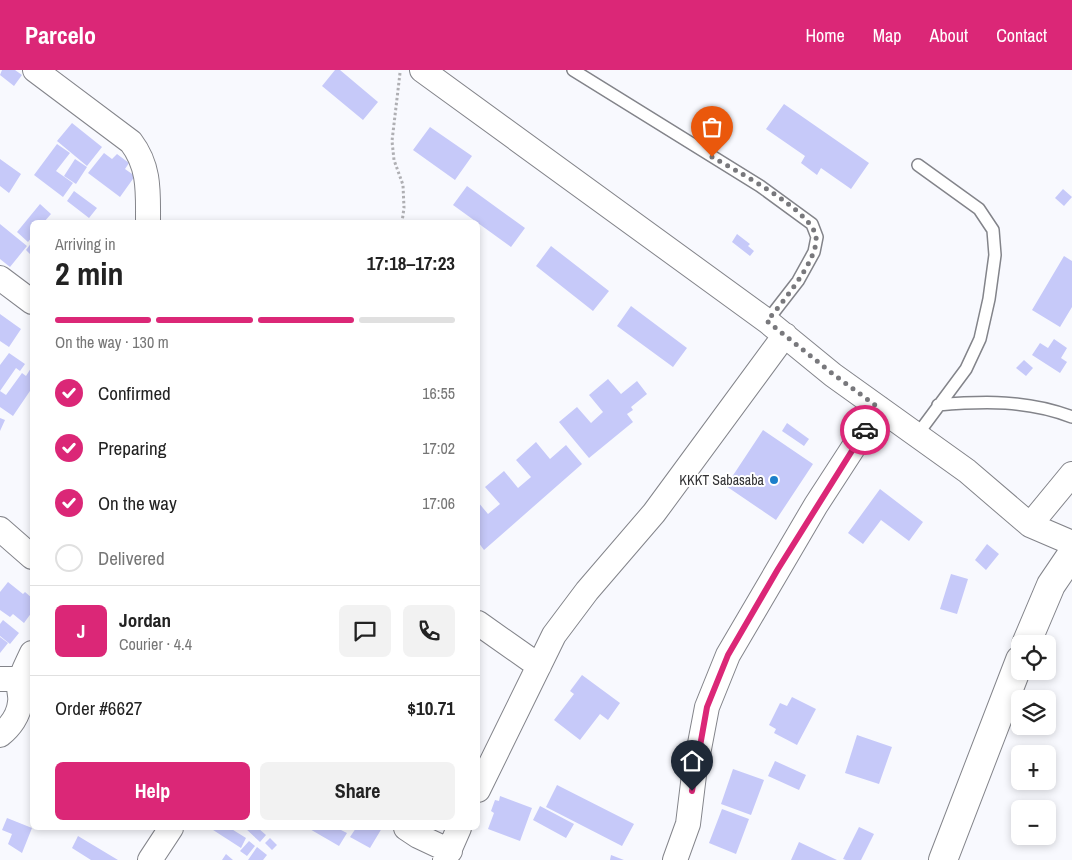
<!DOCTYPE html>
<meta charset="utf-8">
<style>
:root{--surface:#fff;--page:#f2f2f2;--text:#222;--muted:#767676;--line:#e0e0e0;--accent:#db2777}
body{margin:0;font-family:"Archivo Narrow",sans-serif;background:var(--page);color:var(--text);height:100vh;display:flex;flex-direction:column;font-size:19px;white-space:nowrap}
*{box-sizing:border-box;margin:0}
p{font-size:16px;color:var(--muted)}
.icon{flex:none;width:28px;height:28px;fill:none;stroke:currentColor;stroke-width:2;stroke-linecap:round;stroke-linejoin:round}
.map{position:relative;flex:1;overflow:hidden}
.sheet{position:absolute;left:30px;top:150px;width:450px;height:610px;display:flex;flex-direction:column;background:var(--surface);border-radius:8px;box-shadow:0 2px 8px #0003}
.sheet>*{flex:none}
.fabs{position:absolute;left:1011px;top:565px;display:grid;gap:10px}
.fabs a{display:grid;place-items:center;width:45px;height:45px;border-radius:8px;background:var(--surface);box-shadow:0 2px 8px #0003;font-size:25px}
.pin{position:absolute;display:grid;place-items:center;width:42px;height:42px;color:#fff;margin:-51px -21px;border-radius:50% 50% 50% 0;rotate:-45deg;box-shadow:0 0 5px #0007}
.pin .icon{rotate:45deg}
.courier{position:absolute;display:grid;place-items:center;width:50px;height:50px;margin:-25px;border:4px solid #db2777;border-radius:50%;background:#fff;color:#222;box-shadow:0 1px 6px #0007}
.head em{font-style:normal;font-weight:700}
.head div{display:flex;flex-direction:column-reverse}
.head{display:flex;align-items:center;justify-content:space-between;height:85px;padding:0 25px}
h1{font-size:32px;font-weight:700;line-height:38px}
.bar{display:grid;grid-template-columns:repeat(4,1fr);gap:8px 5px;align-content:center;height:60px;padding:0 25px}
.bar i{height:6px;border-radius:4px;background:var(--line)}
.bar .selected{background:var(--accent)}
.bar p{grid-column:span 4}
.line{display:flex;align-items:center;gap:12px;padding:0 25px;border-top:1px solid var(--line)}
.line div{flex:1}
.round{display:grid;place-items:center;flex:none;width:52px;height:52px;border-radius:8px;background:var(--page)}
ol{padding:0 25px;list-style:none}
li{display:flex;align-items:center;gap:15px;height:55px}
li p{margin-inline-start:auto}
li .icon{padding:5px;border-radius:50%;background:var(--accent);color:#fff;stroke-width:4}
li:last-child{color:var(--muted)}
li i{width:28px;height:28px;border:2px solid var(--line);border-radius:50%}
.primary-button{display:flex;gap:10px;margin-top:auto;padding:10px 25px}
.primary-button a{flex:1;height:58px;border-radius:8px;background:var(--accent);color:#fff;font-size:20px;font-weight:700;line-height:58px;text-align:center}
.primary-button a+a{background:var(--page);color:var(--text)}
header{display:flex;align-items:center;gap:30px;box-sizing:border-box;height:70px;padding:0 25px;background:var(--accent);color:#fff}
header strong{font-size:24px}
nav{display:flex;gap:28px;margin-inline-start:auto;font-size:18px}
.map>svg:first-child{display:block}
.building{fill:#c6c9f9}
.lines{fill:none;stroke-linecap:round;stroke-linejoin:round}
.service-casing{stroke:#83848a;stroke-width:14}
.minor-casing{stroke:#83848a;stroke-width:26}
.secondary-casing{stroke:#83848a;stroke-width:30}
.path{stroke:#afafb3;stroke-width:3;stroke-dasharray:2.5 2.5;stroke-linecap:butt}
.service{stroke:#fff;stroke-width:11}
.minor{stroke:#fff;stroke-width:24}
.secondary{stroke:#fff;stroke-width:28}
.done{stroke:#78787c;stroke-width:5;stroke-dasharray:0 9}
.route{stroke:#db2777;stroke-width:6}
.poi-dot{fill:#1c7fca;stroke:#fff;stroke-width:2}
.labels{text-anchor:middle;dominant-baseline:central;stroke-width:4;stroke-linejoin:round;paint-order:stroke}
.poi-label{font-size:14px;fill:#333336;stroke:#fff;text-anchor:end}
</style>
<header>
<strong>Parcelo</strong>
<nav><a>Home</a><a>Map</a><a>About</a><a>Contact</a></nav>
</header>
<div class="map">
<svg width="1072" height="790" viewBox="0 0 1072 790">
<rect width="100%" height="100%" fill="#f8f9fe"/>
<path class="building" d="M2,0H15L22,5L14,16L0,5Z
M335,0H340L378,32L363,50L322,16Z
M784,34L869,93L851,119L821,98L817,105L801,93L805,86L766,59Z
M72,53L102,77L87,96L57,71Z
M430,57L472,86L455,110L413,80Z
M57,74L70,83L56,101L73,113L63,127L34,105Z
M104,83L112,89L117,84L129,93L125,99L135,106L120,127L88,103Z
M0,89L21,104L9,123L0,116Z
M75,89L87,97L76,114L64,106Z
M467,116L525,158L511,177L453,135Z
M1063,119L1072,127L1064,136L1055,128Z
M74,121L97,138L89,148L67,131Z
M40,134L51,144L44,152H32V167L28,172L17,162Z
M0,154L27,176L10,197L0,189Z
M737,164L750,174L748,176L754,181L750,186L732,172Z
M32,172V186L26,180Z
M551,176L609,221L593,241L536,196Z
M1064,186L1072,191V237L1060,257L1032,240Z
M631,236L687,278L673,297L617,256Z
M0,244L21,259L9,277L0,271Z
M1054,269L1067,278L1061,288L1067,292L1060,303L1032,285L1040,273L1048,278Z
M9,283L25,294L20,301L16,298L0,321V295Z
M1024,290L1033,298L1026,306L1016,298Z
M31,298L32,318L13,346L0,337V321L6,325L22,303L26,306Z
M608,309L621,324L637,311L647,324L631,337L633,340L627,344L633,352L589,388L559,352L577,337L591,353L603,342L589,325Z
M0,348L5,350L0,361Z
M787,353L809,369L804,376L782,361Z
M763,360L813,394L776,450L726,416Z
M536,372L550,389L566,375L582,394L484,480L478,472V432L488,444L500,434L485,417L504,401L518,418L531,407L516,390Z
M880,419L923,452L909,471L881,450L863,474L848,463Z
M987,474L999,484L986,500L975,490Z
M951,504L968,509L957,544L940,539Z
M8,512L23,524L25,522L32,528V542L24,553L13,544L10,547L0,540V522Z
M3,550L19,563L10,574L0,566V554Z
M0,567L8,573L0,583Z
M582,605L620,633L608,650L600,644L580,670L554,650L574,624L570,621Z
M792,627L816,639L797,675L774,663L776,659L769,655L780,633L787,636Z
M857,665L892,677L879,714L845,703Z
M775,691L806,705L799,720L768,706Z
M733,699L764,710L751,745L721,734Z
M557,715L634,754L622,776L546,737Z
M500,726L532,738L520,771L488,759L494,743L491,741L495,730L499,731Z
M540,736L574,754L566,768L533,750Z
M722,739L749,749L736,784L709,773Z
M7,748L32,758L22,783L8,774L12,764L2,760Z
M859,757L874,764L861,790H846L843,789Z
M210,758H230L246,768L241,778Z
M245,758H258L266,765L260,772Z
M308,758H337L347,763L339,776Z
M356,758L363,759L364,758H382L370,778L350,767Z
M78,766L118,790H91L72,778Z
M270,768L277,775L272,780L265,773Z
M249,771L255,776L247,786L240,781Z
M799,772L837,790H791Z
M257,777L267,785L263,790H248Z
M226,784L233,790H222Z
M611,785L624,790H610Z"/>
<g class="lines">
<g class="service-casing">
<path id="service" d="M573,0L760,116L812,154L817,167L814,182L798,211L767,251
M938,335C984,331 1028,330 1072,347
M917,365L966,299L980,269L989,229L995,185L993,160L979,139L918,95"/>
</g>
<g class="minor-casing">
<path id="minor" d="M35,0L131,72C150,97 148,122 148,152
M422,0L767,251L833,305L967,401L1030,455L1072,473
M0,208L32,232
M1030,455L1072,404
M0,459L32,487
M478,553L539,596
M0,609H21
M0,665C10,657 19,645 20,632C21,627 19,622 19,616C21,604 27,594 32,583
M478,720L554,565L587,521L654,443L785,265
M406,758L418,766L450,781
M150,790L171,758
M445,790L459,758
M675,790L688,754L694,705L707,637L728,585L816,435L879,338"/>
</g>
<g class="secondary-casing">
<path id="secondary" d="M1026,574L1051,515L1072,484
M943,790L1020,590"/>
</g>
<path class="path" d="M400,3L392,71L394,90L403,115L404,138L402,152"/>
<use href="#service" class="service"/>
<use href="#minor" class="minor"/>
<use href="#secondary" class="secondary"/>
</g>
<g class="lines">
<path class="done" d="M712,87C735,100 813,141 816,167C819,189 781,234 767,251L833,304L879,338L865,360"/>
<path class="route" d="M692,721L707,637L728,585L778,499L865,360"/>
</g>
<circle class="poi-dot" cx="774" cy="410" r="5"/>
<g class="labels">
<g class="poi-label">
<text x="764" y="410">KKKT Sabasaba</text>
</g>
</g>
</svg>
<div class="fabs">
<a><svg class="icon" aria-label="locate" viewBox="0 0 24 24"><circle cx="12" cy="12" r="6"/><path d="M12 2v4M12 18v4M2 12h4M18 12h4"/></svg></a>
<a><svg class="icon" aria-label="layers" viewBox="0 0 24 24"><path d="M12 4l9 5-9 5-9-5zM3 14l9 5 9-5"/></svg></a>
<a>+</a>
<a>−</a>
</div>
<div class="pin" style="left:712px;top:87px;background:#ea580c"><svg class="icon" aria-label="bag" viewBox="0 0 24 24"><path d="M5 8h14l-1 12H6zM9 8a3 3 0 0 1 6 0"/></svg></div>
<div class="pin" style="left:692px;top:721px;background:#1f2937"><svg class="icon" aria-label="home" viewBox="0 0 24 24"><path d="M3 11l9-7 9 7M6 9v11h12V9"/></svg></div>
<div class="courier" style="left:865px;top:360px"><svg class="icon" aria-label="car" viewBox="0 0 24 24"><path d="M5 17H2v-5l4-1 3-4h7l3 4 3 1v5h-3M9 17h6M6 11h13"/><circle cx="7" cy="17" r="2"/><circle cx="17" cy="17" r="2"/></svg></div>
<section class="sheet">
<div class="head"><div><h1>2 min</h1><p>Arriving in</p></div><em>17:18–17:23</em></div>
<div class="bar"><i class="selected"></i><i class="selected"></i><i class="selected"></i><i></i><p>On the way · 130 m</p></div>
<ol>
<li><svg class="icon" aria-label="check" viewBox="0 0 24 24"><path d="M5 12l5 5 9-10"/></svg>Confirmed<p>16:55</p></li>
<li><svg class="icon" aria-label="check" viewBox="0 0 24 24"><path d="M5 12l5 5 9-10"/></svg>Preparing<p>17:02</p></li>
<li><svg class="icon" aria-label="check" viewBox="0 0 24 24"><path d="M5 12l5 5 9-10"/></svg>On the way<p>17:06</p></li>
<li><i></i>Delivered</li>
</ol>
<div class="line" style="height:90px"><b class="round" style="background:var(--accent);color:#fff">J</b><div><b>Jordan</b><p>Courier · 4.4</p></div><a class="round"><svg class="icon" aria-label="chat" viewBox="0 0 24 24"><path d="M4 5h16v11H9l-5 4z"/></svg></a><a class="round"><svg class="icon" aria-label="phone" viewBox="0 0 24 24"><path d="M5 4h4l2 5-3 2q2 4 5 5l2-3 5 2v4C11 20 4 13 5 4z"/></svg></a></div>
<div class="line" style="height:65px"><div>Order #6627</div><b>$10.71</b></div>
<div class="primary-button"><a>Help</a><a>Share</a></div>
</section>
</div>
